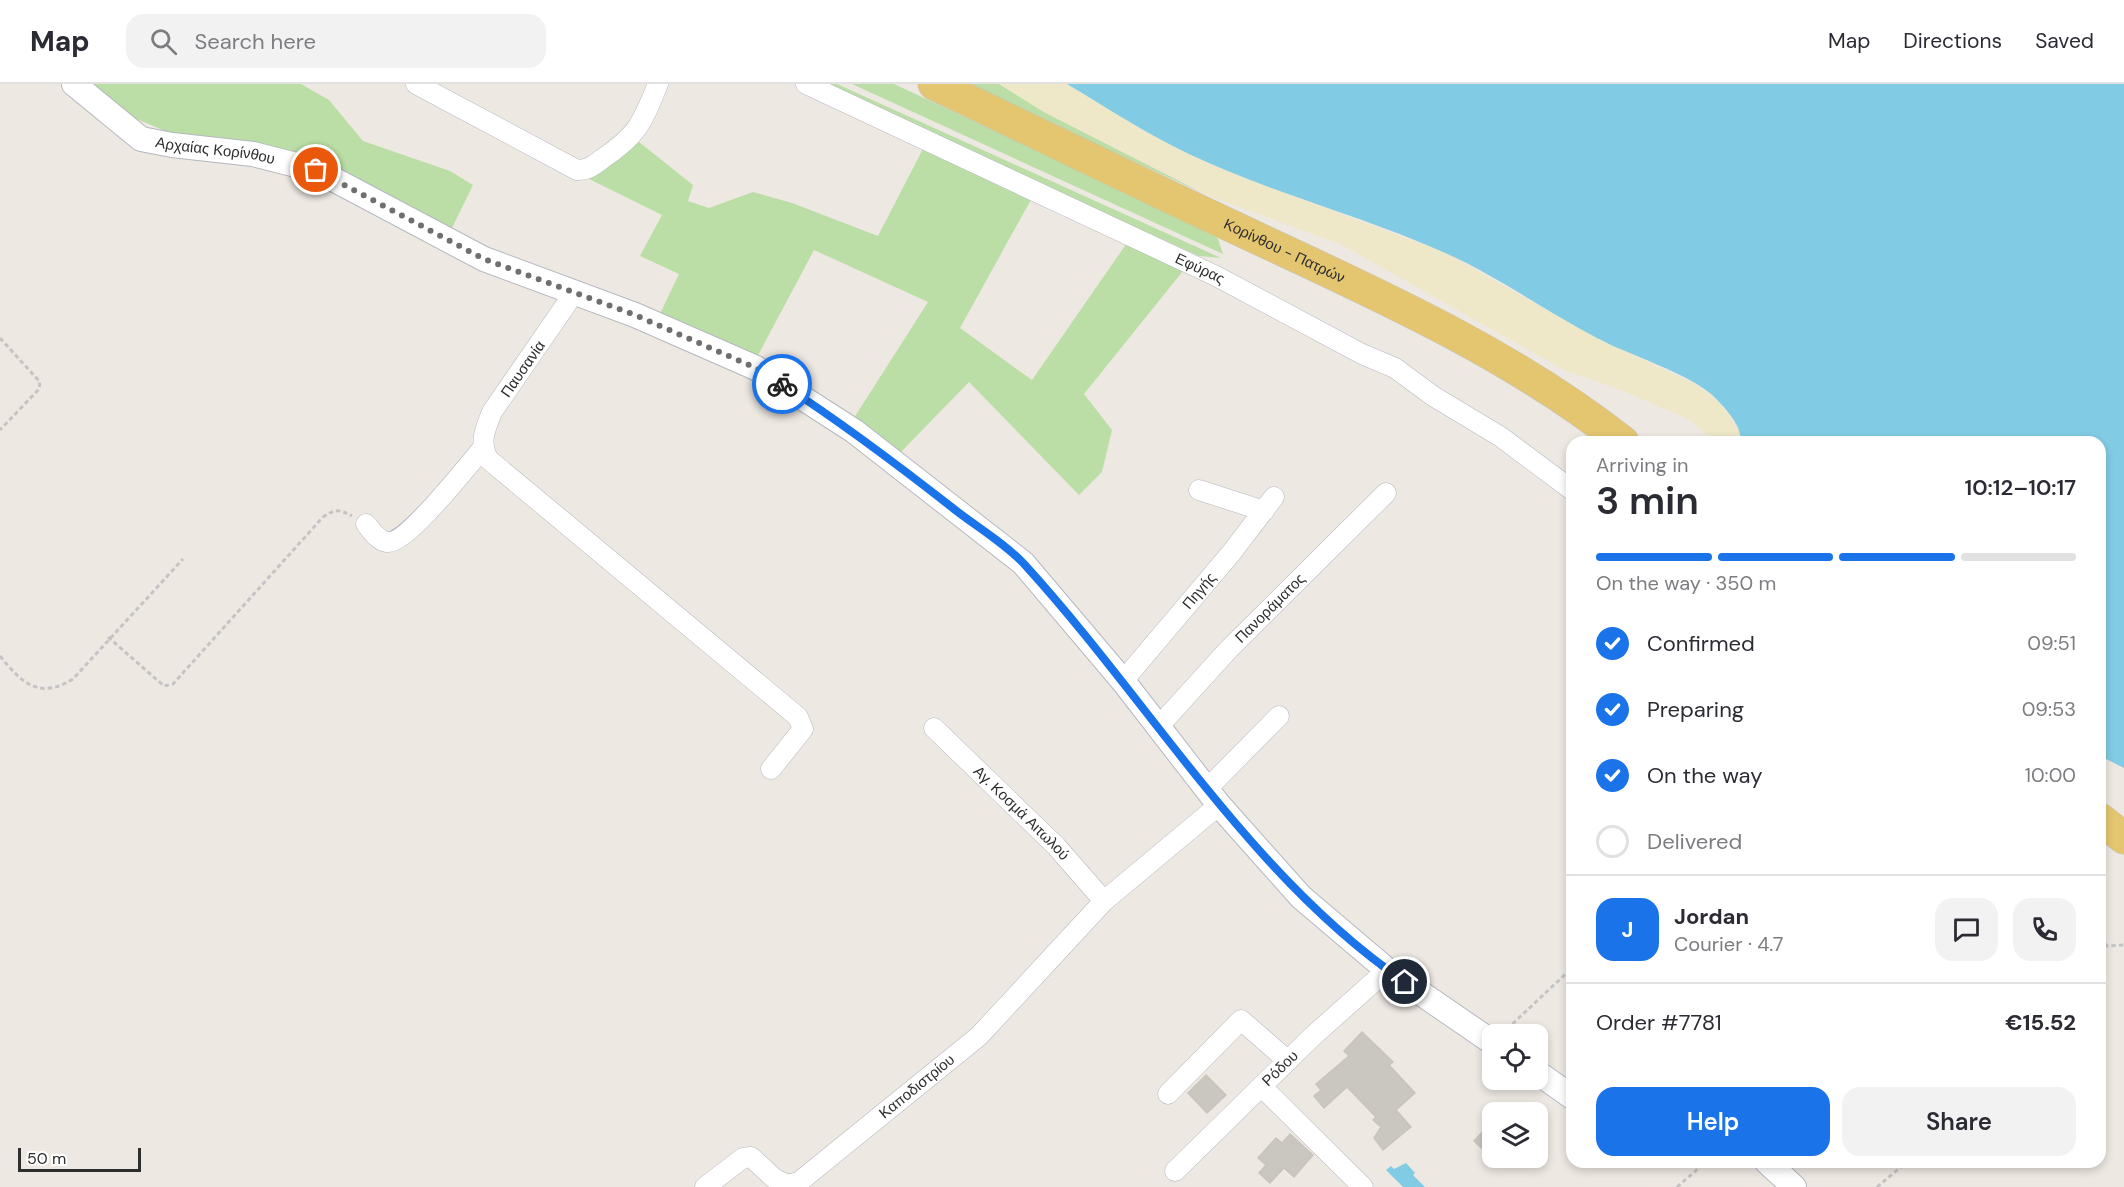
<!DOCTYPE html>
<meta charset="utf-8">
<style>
:root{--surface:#fff;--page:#f2f2f3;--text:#2b2b33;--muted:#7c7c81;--line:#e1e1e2;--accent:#1a73e8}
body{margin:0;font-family:"DM Sans",sans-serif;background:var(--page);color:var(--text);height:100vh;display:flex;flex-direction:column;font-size:22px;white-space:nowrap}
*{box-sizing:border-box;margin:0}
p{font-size:20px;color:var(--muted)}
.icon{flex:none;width:33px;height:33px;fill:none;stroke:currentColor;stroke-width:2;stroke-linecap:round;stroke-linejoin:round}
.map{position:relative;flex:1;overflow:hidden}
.sheet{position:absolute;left:1566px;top:352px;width:540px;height:732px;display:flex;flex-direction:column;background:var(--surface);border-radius:18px;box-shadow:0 3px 9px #0003}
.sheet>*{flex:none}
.tools{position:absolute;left:1482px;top:940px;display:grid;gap:12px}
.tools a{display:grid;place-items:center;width:66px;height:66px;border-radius:12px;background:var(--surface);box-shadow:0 3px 9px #0003;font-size:30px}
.scale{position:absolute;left:18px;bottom:15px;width:123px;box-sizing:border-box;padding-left:6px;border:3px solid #2e2e2e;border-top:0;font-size:16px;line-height:21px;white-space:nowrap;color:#2e2e2e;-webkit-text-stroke:4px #fff;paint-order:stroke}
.pin{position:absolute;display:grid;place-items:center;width:51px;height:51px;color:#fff;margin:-26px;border:3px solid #fff;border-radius:50%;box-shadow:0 2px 6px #0007}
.courier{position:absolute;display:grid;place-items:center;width:60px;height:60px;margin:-30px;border:4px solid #1a73e8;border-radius:50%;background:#fff;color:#222;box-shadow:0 2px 8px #0007}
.headline em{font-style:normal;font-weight:600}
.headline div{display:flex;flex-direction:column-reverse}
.headline{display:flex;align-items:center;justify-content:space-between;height:102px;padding:0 30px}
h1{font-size:39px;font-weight:600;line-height:45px}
.bar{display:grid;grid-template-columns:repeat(4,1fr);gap:9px 6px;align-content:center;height:72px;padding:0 30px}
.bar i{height:8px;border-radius:4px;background:var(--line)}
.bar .active{background:var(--accent)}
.bar p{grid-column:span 4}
.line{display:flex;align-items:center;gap:15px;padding:0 30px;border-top:2px solid var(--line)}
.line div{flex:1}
.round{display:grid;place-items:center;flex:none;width:63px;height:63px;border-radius:18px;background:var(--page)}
ol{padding:0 30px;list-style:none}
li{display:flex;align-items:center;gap:18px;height:66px}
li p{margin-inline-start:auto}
li .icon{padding:6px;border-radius:50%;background:var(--accent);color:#fff;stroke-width:4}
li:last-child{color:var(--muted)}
li i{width:33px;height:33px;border:3px solid var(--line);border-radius:50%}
.primary-button{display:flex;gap:12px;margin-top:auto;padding:12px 30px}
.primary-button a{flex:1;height:69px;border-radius:18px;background:var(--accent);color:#fff;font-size:24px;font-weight:600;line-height:69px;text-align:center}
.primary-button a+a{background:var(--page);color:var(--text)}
header{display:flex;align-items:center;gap:36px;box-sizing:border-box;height:84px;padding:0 30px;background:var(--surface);border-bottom:2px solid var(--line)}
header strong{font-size:28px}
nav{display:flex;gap:33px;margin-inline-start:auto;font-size:21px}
.search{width:420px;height:54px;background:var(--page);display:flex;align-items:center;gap:15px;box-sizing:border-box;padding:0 21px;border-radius:18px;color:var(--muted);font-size:22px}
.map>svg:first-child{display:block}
.green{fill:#badea5}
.sand{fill:#eee8c9}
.water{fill:#81cce4}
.building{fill:#cac6c0;stroke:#c9c4bc;stroke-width:1.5}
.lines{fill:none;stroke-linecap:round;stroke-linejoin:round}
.minor-casing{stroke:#b5b8c0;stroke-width:21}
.tertiary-casing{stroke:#b5b8c0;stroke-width:26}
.primary-casing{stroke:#c4c4c4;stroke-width:33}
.path{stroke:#c4c4c4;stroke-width:3;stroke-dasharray:4.5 3;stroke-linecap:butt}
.minor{stroke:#fff;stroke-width:20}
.tertiary{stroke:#fff;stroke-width:24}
.primary{stroke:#e4c671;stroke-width:32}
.done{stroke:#716f6d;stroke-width:6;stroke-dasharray:0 10.8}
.route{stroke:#1a73e8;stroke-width:8}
.labels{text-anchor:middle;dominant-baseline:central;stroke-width:6;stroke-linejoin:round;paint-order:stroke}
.street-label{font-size:15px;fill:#2e2e2e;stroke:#fff}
</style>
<header>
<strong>Map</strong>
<div class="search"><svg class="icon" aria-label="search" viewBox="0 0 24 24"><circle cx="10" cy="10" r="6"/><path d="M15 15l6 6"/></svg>Search here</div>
<nav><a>Map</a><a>Directions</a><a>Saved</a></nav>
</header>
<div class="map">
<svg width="2124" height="1103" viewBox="0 0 2124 1103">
<rect width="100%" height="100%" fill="#eee8e2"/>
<path class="green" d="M85,0H301L329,16L363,57L450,87L473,101L451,146L330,82L286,66L170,49L120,28Z
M819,0H837L1221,174L1199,172Z
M852,0H894L1210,147L1218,155L1223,170Z
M965,0H999L1044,28L1207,111Z
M639,58L693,101L688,117L709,124L753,108L792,119L878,152L924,63L1033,112L960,244L1032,296L1129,156L1187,182L1084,310L1112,346L1102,388L1079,411L969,298L898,371L852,337L928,218L814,166L756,275L659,232L679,190L640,172L662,131L587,94Z"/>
<path class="sand" d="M999,0H1067L1146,48L1189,70L1242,93L1444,168L1595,253L1695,300L1711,311L1729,330L1741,349L1740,358H1714L1690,336L1621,306L1564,286L1342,161L1207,111L1044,28Z"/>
<path class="water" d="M1067,0H2124V684L2100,672V358H1740C1744,343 1722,320 1711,310C1683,287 1631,272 1597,254C1545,227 1496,191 1443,168C1360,131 1271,109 1189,70C1147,50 1107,24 1067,0Z
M1406,1079L1415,1089L1413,1091L1425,1103H1403L1386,1086L1391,1082L1394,1085Z"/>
<path class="building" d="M1362,948L1393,978L1389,981L1415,1009L1396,1026L1411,1043L1383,1066L1374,1054L1381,1043L1373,1036L1376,1033L1347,1003L1324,1024L1314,1012L1321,1006L1316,1000L1349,972L1344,967Z
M1206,991L1226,1011L1207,1029L1188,1009Z
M1492,1038V1074L1474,1057Z
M1290,1050L1313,1071L1294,1093L1284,1084L1270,1099L1259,1089L1266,1081L1258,1074L1276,1054L1282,1059Z"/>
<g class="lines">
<g class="minor-casing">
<g id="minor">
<path d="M416,0L577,86C588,86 593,82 602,75C638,51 642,39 658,0"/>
<path id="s1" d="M806,0L1216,192L1362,270L1395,284L1433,312L1501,353L1572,406"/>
<path d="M574,209L492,328C485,346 479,357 488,375L798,633L803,645L771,685"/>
<path d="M1199,406L1264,427"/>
<path d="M366,440C372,447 378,457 387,458C406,461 468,381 482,365"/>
<path id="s2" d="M1123,597L1232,468L1274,413"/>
<path id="s3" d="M1159,642L1229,565L1386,409"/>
<path id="s4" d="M934,644L1056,762L1104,817"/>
<path d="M1208,704L1279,632"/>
<path d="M1262,1003L1363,1103"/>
<path d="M1168,1010L1241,936L1288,977"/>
<path id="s5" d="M1175,1087L1313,952L1387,886"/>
<path id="s6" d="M705,1103L743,1074L751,1073L775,1095L787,1101L799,1098L979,952L1104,817L1219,721"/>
</g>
</g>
<g class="tertiary-casing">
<g id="tertiary">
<path id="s7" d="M74,0L141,55L172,61L253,70L316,86L484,175L635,231L756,284L854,347L1023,479L1123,597L1219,721L1301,813L1387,886L1492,958"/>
<path d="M1538,989L1572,1013"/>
<path d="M1767,1078L1794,1103"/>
</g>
</g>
<g class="primary-casing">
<g id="primary">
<path id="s8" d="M934,0C1037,49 1139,99 1242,147C1374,209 1507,267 1623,358"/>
<path d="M2100,735L2124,754"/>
</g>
</g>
<path class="path" d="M0,254L40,298L39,305L0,346
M108,553L164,602L173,600L323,433C335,425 339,425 352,432
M0,572C22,599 39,616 73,595L183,475
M2100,854L2107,862L2124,861
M1507,945L1572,884
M1677,1103L1706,1078
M1877,1103L1907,1078"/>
<use href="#minor" class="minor"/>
<use href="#tertiary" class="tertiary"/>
<use href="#primary" class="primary"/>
</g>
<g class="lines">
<path class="done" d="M316,86L484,175L635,231L756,284L782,300"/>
<path class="route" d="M782,300C842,339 898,381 954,425C977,443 1006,460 1025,481C1150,618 1251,793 1405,898"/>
</g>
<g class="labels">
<g class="street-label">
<text stroke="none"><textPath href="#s7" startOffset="162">Αρχαίας Κορίνθου</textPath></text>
<text stroke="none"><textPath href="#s8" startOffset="388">Κορίνθου - Πατρών</textPath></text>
<text stroke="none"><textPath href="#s1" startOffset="435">Εφύρας</textPath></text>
<text transform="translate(523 285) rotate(-55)">Παυσανία</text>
<text stroke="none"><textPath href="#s2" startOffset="118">Πηγής</textPath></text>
<text stroke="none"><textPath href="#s3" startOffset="162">Πανοράματος</textPath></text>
<text stroke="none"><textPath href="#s4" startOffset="122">Αγ. Κοσμά Αιτωλού</textPath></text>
<text stroke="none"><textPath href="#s5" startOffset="147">Ρόδου</textPath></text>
<text stroke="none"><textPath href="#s6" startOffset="266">Καποδιστρίου</textPath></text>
</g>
</g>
</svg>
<div class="tools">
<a><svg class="icon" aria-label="locate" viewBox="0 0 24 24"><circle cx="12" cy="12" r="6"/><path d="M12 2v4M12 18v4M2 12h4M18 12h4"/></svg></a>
<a><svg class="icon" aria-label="layers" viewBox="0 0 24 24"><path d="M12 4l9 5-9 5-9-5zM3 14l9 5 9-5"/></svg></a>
</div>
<div class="scale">50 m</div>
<div class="pin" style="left:316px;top:86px;background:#ea580c"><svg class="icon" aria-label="bag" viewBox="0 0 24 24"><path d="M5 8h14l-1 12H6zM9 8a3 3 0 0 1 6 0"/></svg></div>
<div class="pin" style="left:1405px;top:898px;background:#1f2937"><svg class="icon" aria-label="home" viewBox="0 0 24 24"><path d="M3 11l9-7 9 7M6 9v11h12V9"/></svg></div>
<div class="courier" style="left:782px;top:300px"><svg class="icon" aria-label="bike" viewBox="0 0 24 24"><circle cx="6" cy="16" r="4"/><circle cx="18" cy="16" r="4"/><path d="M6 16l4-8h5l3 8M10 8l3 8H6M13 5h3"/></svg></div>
<section class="sheet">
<div class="headline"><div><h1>3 min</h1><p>Arriving in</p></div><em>10:12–10:17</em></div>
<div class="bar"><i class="active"></i><i class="active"></i><i class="active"></i><i></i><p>On the way · 350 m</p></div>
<ol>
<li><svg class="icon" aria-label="check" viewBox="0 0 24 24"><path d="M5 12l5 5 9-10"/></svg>Confirmed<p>09:51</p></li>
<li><svg class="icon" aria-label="check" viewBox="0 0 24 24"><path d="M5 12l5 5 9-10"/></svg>Preparing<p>09:53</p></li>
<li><svg class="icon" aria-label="check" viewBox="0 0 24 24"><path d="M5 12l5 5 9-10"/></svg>On the way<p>10:00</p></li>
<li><i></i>Delivered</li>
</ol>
<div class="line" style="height:108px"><b class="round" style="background:var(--accent);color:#fff">J</b><div><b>Jordan</b><p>Courier · 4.7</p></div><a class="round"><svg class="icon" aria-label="chat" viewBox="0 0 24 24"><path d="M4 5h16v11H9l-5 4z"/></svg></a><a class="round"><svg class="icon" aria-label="phone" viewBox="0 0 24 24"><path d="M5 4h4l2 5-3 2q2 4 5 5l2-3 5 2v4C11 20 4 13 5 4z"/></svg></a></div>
<div class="line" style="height:78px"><div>Order #7781</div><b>€15.52</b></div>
<div class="primary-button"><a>Help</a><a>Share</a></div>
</section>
</div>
